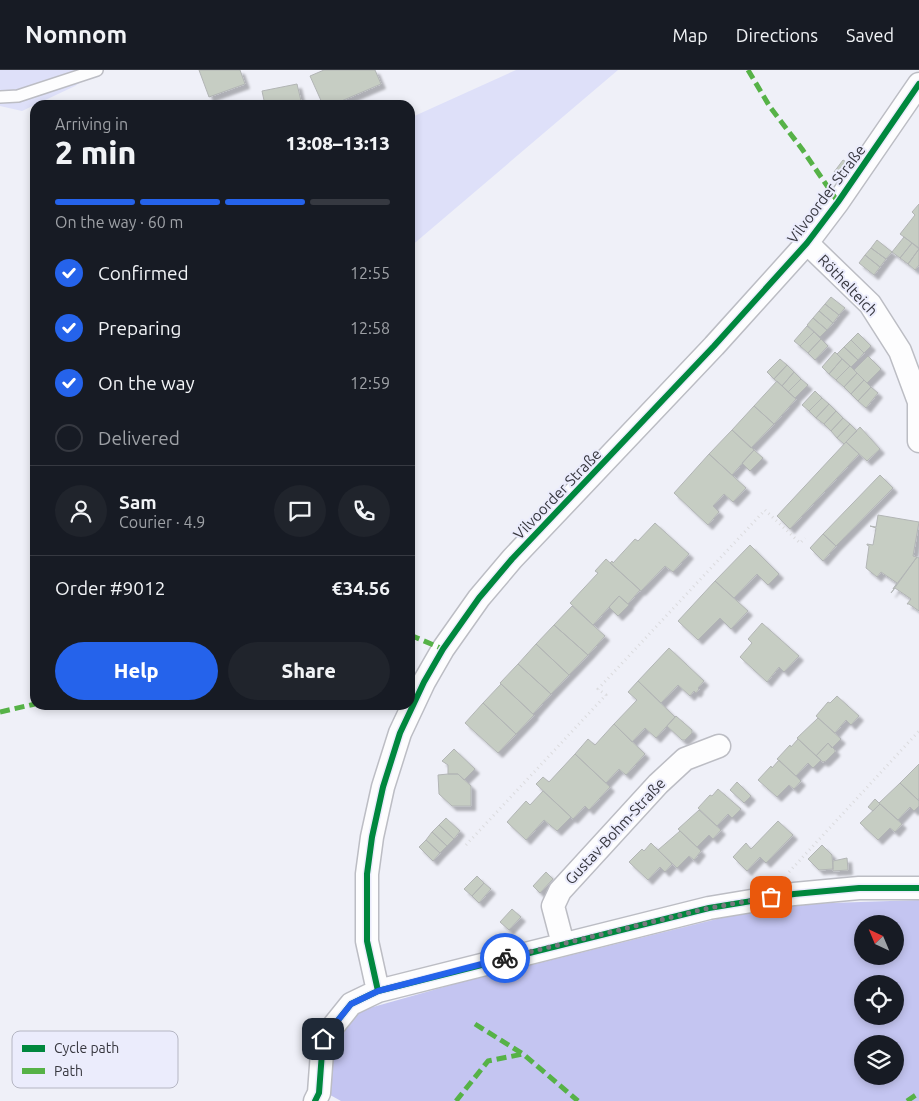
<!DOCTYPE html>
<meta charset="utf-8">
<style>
:root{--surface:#171b24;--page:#20242c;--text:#f1f3f6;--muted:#9ea1a6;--line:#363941;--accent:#2563eb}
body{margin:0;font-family:Ubuntu,sans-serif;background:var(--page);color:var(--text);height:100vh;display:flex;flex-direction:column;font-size:19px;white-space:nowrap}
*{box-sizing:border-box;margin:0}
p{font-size:16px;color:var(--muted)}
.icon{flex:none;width:28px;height:28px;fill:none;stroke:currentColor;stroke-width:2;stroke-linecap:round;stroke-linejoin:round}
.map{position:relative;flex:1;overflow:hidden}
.details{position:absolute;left:30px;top:30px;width:385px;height:610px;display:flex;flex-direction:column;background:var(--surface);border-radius:15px;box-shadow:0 2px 8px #0003}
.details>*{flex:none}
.needle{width:32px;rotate:316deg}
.buttons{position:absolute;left:854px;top:845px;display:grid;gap:10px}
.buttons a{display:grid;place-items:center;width:50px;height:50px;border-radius:50%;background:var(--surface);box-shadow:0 2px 8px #0003;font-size:25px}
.pin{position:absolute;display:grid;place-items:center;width:42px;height:42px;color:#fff;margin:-21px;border-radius:10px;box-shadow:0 2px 8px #0006}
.courier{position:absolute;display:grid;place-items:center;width:50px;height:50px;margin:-25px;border:4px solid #2563eb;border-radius:50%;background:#fff;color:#222;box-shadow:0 1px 6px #0007}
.head em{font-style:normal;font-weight:800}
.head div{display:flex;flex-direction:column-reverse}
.head{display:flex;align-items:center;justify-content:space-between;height:85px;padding:0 25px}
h1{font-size:32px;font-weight:800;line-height:38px}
.bar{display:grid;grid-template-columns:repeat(4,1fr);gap:8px 5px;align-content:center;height:60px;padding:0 25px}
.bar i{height:6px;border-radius:4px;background:var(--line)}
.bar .active{background:var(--accent)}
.bar p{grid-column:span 4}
.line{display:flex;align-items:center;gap:12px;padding:0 25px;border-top:1px solid var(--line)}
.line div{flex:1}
.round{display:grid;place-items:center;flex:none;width:52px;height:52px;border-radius:26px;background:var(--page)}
ol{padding:0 25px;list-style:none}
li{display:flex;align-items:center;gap:15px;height:55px}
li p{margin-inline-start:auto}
li .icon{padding:5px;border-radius:50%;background:var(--accent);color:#fff;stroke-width:4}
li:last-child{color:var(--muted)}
li i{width:28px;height:28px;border:2px solid var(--line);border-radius:50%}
.action{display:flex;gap:10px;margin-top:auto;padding:10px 25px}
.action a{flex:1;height:58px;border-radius:30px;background:var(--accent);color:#fff;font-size:20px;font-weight:800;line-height:58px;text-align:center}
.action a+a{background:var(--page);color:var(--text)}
header{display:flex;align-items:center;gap:30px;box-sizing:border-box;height:70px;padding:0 25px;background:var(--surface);border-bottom:1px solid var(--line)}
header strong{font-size:24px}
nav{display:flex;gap:28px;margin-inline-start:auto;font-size:18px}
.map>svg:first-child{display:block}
.green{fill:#dee0f9}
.forest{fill:#c4c5f1;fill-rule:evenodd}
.building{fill:#c6cdc3;stroke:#b2b5b5;filter:url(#shadow)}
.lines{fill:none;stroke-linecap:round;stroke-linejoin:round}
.service-casing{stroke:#bcbdc4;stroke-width:14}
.minor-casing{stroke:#bcbdc4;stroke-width:25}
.path{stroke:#dbdbde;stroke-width:3;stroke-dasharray:1 4;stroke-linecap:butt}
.service{stroke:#fdfdfe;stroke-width:11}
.minor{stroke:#fdfdfe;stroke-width:22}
.quiet{stroke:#56b247;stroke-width:5;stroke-dasharray:10 5;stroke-linecap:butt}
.cycleway-casing{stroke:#ebecfc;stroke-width:9}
.cycleway{stroke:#00873e;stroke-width:6}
.done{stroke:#777880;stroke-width:5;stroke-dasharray:0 9}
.route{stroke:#2563eb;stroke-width:6}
.labels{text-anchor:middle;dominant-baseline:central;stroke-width:4;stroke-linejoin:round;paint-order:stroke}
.street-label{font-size:15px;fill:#37373f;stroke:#ebecfc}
.key{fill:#ebecfc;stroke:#b5b6c3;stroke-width:1}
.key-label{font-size:14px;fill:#37373f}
</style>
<header>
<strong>Nomnom</strong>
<nav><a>Map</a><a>Directions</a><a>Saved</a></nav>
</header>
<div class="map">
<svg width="919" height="1031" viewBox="0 0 919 1031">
<defs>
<filter id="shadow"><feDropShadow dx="4.5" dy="4.5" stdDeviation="1" flood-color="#0004"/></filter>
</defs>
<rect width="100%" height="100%" fill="#eff0f8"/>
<path class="green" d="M0,0H98L75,16L22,41L0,36Z
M516,0H618L410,177V48Z"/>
<path class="forest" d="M919,830V1031H341L323,1021L327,967L359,941L458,913L733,845L803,834ZM862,854H895V886H862ZM862,914H895V946H862ZM862,974H895V1006H862Z"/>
<path class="building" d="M199,0H240L245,14L209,27Z
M324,0H375L381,14L332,35H323L310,6Z
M297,14L302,35H265L262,21Z
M843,90L848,93L839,105L834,102Z
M919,134V178L900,164L915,145L912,142Z
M904,167L912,173L900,188L892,182Z
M877,170L892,182L886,189L871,178Z
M912,173L919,179L908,194L900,188Z
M871,178L886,189L880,197L865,185Z
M919,179V195L915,200L908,194Z
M865,185L880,197L874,205L859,193Z
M831,227L845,238L839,245L825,234Z
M825,234L839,245L833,253L819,241Z
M819,241L833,253L827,260L813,248Z
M813,248L827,260L820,267L807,255Z
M807,256L814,262L800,276L794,271Z
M814,262L821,269L808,283L800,276Z
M858,263L871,276L864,283L851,270Z
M821,269L828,276L815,290L808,283Z
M851,270L864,283L858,290L844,277Z
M844,277L858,290L851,297L837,284Z
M835,282L842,289L829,304L822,297Z
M868,286L881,299L867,313L854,300Z
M780,289L787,295L774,309L767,302Z
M842,289L850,296L836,310L829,304Z
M787,295L794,302L782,316L774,309Z
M850,296L857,303L844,317L836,310Z
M794,302L801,309L788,322L782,316Z
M857,303L864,310L851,324L844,317Z
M801,309L808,315L795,328L788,322Z
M864,310L871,317L858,331L851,324Z
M777,311L796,329L774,354L754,336Z
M871,317L878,323L866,338L858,331Z
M815,321L822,328L809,341L802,335Z
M822,328L829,334L816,348L809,341Z
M829,334L836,341L824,354L816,348Z
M754,336L774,354L751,378L732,360Z
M836,341L843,348L831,361L824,354Z
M843,348L850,354L837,368L831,361Z
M850,354L857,361L844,374L837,368Z
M860,357L880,379L867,391L846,372Z
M732,360L754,380L732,405L709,384Z
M846,372L859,384L790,459L777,446Z
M754,380L763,388L750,401L742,393Z
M709,384L746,418L733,432L724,424L713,436L719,442L708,455L674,423Z
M880,405L893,418L836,476L823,464Z
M878,445L919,452L913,486L917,487L893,519L897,513L881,502L877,507L866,498L869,476L867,475V474L873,475L876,458L870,456L876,457Z
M655,453L689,484L673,502L665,496L641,521L610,493L612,491L613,493L635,469L638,471Z
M823,464L836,476L823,491L810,478Z
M750,475L779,504L768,515L757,504L734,528L715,511Z
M917,487L919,488V541L909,534H907L911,529L895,518L891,523Z
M606,489L640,520L628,534L619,526L593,555L570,533L598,503L595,501Z
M715,511L748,541L731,559L720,548L698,570L678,551Z
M619,526L629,535L618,546L609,537Z
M572,536L605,566L588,585L554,555Z
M762,553L799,586L784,602L779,597L767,612L740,587L752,573L748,569Z
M554,555L588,585L569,605L536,574Z
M536,574L569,605L551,624L518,594Z
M669,578L704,611L698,618L699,619L696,623L694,621L690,626L678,615L661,633L638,611Z
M518,594L551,624L533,644L500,613Z
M638,611L675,647L656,668L645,658L632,672L614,654L637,630L628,622Z
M501,614L534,645L516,664L483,633Z
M837,626L859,646L851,655L846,650L835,663L816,646L828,632L830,633Z
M483,633L516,664L498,683L465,653Z
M676,646L692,660V663L685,670H682L667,656Z
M818,648L841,669L832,678L828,673L816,686L797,668Z
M614,654L645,684L626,705L619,699L606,713L575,684L588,669L595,675Z
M798,669L821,690L813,698L808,693L796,706L777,689L790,675L791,677Z
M828,673L835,680V682L826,691L823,692L816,686Z
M454,679L475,699L464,710L458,704H448V695L442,691Z
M575,684L610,717L589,740L585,736L573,749L536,714L543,707L549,712Z
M779,690L801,711L794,719L789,715L777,727L758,710L771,696L772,698Z
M919,694V728L918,730L900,713Z
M448,704H458L471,716V736H452L439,724L438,705Z
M737,712L751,726L744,733L730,720Z
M900,713L919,731V736L914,741L910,737L898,750L879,733Z
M718,719L741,739L732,748L728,744L717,756L698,738L710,725L712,726Z
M543,721L571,747L557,761L544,750L526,770L507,752L526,731L530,735Z
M875,729L880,734L873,741L868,737Z
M880,734L902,754L895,762L890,758L878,770L860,753Z
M699,740L721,760L713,769L709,765L697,777L678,759Z
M446,748L460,761L454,769L439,755Z
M778,751L793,765L766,793L760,787L747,801L733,787L746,773L751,779Z
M439,755L454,769L447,776L432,762Z
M680,761L701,781L694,790L689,786L677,798L658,780Z
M432,762L447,776L440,783L426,770Z
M426,770L440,783L433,791L419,777Z
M651,773L672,794L665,802L660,797L648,810L629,792L642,779L644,781Z
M822,775L832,785L833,799L819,800L808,789Z
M847,788L848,800L833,801V791Z
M546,802L553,809L540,823L533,816Z
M477,806L484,813L472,826L464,819Z
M484,813L491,819L479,833L472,826Z
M512,839L521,847L509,860L500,852Z"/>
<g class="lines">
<g class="service-casing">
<path id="service" d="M0,27L18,26L97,0"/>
</g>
<g class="minor-casing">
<path id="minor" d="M807,173L870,234L900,281L919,332V371
M563,874L553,836L560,821L658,714L685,689L719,676
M378,921L367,871V804L372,767L383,717L400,663L424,612L443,579L479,528L512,489L714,276L807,173L838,132L919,14
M315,1031L319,1023L323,969L351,934L378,921L709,838L794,824L859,818H919"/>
</g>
<path class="path" d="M466,775L606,625L598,619L765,440L800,473L805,468
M789,802L919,661"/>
<use href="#service" class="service"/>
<use href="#minor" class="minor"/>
<path class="quiet" d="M748,0L770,37L802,79L838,132
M410,565L443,579
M0,642L35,634
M475,954L523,984L578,1031
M456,1031L488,991L523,984
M907,1031L919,1023"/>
<g class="cycleway-casing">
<path id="cycleway" d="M378,921L367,871V804L372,767L383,717L400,663L424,612L443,579L479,528L512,489L714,276L807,173L838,132L919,14
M315,1031L319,1023L323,969L351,934L378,921L709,838L794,824L859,818H919"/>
</g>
<use href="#cycleway" class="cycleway"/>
</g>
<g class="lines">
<path class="done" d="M505,888L709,838L771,827"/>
<path class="route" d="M323,969L351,934L378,921L505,888"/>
</g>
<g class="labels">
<g class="street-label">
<text transform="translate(826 124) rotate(-53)">Vilvoorder Straße</text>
<text transform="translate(848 215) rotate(46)">Röthelteich</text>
<text transform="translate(557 424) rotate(-46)">Vilvoorder Straße</text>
<text transform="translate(615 761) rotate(-47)">Gustav-Bohm-Straße</text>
</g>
</g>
<rect x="12" y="961" width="166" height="57" rx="8" class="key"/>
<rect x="22" y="975" width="23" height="7" fill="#00873e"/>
<rect x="22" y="998" width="23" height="6" fill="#56b247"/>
<g class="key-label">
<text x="54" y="983">Cycle path</text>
<text x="54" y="1006">Path</text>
</g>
</svg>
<div class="buttons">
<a><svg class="needle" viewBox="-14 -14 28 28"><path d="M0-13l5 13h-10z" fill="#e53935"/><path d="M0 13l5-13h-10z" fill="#9ea1a6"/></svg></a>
<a><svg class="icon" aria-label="locate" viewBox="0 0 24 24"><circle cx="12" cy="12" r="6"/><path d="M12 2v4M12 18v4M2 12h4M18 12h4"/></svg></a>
<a><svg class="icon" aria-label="layers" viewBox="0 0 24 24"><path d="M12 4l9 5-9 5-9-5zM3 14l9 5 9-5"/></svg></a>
</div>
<div class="pin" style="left:771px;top:827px;background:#ea580c"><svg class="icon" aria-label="bag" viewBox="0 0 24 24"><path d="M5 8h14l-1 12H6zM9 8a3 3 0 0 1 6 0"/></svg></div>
<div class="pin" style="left:323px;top:969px;background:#1f2937"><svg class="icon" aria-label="home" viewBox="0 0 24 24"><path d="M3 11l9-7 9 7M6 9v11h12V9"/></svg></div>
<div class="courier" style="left:505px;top:888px"><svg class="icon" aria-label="bike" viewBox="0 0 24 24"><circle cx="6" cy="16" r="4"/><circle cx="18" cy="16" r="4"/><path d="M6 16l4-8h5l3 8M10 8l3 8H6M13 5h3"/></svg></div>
<section class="details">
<div class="head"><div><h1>2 min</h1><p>Arriving in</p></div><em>13:08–13:13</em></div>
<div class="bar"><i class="active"></i><i class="active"></i><i class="active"></i><i></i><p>On the way · 60 m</p></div>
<ol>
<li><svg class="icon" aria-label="check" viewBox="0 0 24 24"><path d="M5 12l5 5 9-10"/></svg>Confirmed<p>12:55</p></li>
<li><svg class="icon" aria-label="check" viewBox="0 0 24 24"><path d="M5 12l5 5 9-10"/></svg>Preparing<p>12:58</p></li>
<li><svg class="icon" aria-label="check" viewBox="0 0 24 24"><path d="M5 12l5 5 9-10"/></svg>On the way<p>12:59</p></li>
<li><i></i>Delivered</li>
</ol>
<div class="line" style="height:90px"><a class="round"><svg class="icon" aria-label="person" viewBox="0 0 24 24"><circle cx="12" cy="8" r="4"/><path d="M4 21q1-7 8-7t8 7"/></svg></a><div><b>Sam</b><p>Courier · 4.9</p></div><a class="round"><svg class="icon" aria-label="chat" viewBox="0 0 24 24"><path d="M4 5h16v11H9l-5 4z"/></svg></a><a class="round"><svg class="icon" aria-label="phone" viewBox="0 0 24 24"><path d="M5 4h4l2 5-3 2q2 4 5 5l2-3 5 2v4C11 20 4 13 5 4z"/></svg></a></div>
<div class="line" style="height:65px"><div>Order #9012</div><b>€34.56</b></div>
<div class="action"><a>Help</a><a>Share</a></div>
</section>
</div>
